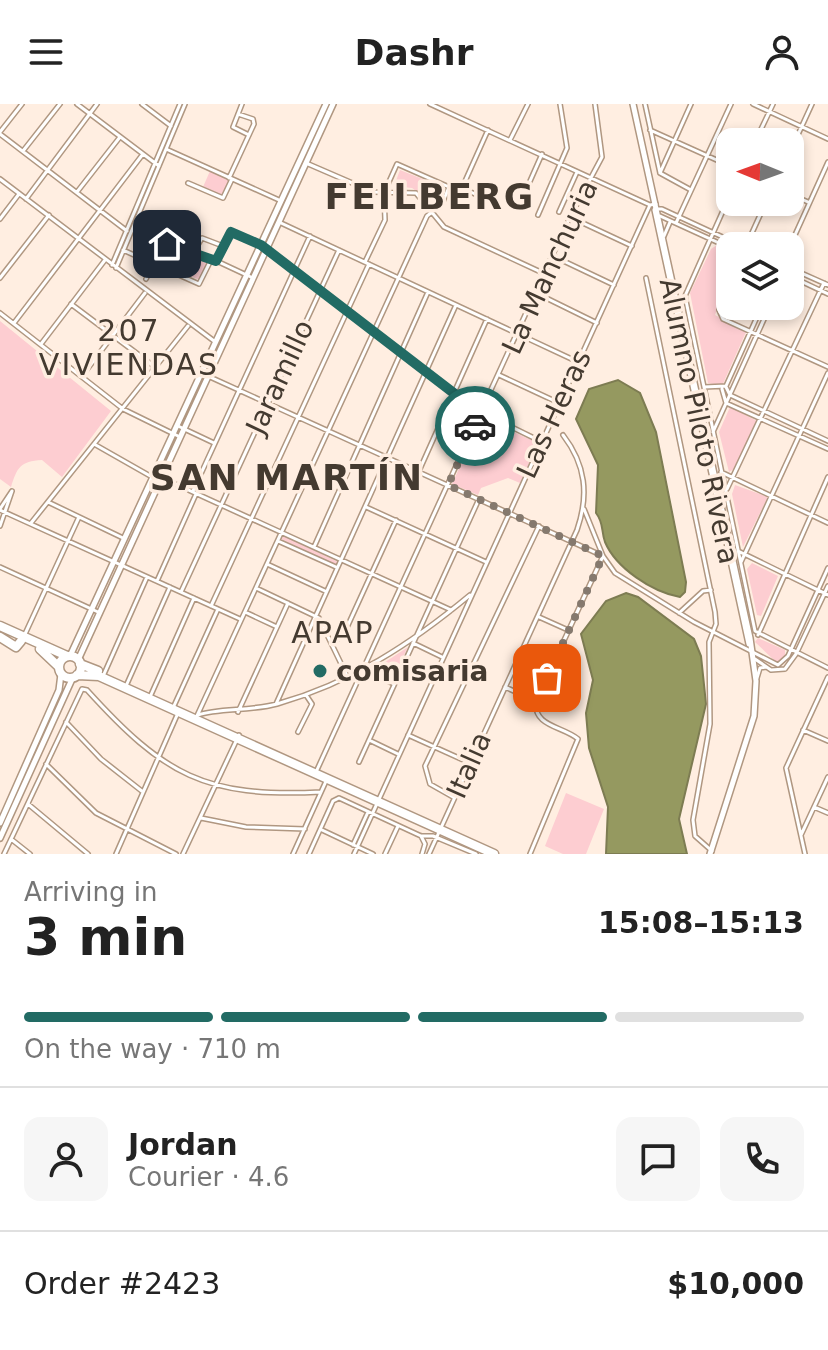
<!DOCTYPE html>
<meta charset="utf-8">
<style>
:root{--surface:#fff;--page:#f6f6f6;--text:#222;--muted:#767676;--line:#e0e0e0;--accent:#226b64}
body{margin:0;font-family:"DejaVu Sans",sans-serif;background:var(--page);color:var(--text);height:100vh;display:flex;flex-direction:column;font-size:30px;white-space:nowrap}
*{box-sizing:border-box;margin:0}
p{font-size:26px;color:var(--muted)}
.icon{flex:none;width:44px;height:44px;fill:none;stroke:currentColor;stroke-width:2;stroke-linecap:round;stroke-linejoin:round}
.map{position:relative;height:750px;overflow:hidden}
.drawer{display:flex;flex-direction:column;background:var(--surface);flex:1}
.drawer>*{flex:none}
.needle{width:52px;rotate:271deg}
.tools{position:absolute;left:716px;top:24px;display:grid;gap:16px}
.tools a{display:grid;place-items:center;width:88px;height:88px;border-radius:16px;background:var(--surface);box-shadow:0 4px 12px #0003;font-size:40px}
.pin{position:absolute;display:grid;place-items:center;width:68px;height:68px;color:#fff;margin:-34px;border-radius:16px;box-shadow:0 4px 12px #0006}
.courier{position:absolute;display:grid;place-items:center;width:80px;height:80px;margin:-40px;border:6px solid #226b64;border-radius:50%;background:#fff;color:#222;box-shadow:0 2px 10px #0007}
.overview em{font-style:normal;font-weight:600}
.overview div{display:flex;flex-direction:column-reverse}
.overview{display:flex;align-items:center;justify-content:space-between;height:136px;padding:0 24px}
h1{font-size:52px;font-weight:600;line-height:60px}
.bar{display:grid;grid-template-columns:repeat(4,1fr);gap:12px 8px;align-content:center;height:96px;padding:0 24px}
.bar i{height:10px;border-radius:6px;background:var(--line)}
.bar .current{background:var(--accent)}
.bar p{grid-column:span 4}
.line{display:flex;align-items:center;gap:20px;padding:0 24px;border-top:2px solid var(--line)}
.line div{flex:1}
.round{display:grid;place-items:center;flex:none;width:84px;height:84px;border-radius:16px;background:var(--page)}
header{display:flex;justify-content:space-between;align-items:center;height:104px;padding:0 24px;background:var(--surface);font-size:36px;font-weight:600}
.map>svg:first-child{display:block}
.green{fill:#fdcdd1}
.water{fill:#959960;stroke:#7d7c52;stroke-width:2}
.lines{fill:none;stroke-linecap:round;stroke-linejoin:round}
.street-casing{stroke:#b09781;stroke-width:6}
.secondary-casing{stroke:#b09781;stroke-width:8}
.highway-casing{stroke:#b09781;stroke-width:11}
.street{stroke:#fff;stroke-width:3}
.secondary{stroke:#fff;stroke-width:5}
.highway{stroke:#fff;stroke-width:8}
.done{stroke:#85796e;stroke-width:8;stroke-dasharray:0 14.4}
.route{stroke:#226b64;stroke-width:10}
.poi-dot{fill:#226b64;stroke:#ffeee1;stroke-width:3}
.labels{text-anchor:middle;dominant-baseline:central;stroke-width:7;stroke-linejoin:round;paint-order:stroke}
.street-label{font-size:28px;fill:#443a30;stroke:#ffeee1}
.poi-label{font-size:28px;font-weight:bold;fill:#443a30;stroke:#ffeee1;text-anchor:start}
.neighbourhood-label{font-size:30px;letter-spacing:2px;fill:#443a30;stroke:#ffeee1}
.district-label{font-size:36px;font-weight:bold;letter-spacing:2px;fill:#443a30;stroke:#ffeee1}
</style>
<header><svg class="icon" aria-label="menu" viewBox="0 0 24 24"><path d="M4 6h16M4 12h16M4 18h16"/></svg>Dashr<svg class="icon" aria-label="person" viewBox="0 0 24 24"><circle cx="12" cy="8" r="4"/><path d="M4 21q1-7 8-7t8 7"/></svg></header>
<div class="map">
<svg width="828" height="750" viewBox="0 0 828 750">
<rect width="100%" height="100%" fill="#ffeee1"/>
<path class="green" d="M400,66L445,84L438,102L412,84L394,82Z
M210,67L229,75L222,92L203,83Z
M717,141L730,147V170L715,211L746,228L722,282L708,279L690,189L711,145Z
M167,143L189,154L209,156L200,176L160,161L158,156Z
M0,217L111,307L62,373L42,356C20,357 17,364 11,383L0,375Z
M730,303L757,317L734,365L729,368L719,328Z
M482,314L538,339L520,379L508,374L481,384L478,391L452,380Z
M735,381L768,393L743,443L732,390Z
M284,432L338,458L336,461L281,435Z
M752,459L778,472L761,512L757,511L747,465Z
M758,534L785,546V554L777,559L755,538Z
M408,543L392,575L373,566Z
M566,689L604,705L586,750H563L545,742Z"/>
<path class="water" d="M618,276L640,289L656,328L686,478L685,488L680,493C652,488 616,464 605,438C601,427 604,419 596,409L598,361L576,315L589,285Z
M626,489L638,493L694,535L701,552L706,600L679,715L687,750H606L608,703L589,644L586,609L593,576L581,530L606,497Z"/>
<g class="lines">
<g class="street-casing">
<path id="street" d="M77,0L159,62
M142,0L171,22
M242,0L233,23L249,31
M430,0L650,101L656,100
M645,0L660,69L691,86
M753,0L828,35
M488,26L462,84L488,96
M650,26L730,62
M0,28L22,0
M0,30L127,127
M510,36L528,0
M755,38L773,0
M166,45L279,96
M23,47L60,0
M790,48L812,0
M306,59L373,88L416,89L444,123L545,170
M660,69L691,0
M229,74L254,20L253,15L238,10
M0,75L214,237
M188,79L223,94L232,75
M77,88L120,33
M790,90L808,98
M730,91L685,192L755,527L828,564
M26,95L97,0
M519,102L542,50
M655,105H662L742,142
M559,108L577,68
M538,111L567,44L560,0
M660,112L730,144
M570,113L632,142
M0,115L19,90
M281,119L578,258
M676,119L731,0
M664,132L670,118
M746,142L766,98
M790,142L828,58
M123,146L199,180L212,154
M192,151L202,134L223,142
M553,152L614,181
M216,157L231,128L261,141L469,302L540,337
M112,161L180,0
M116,164L185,0
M790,164L828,181
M790,172L828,190
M0,174L49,111
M646,174L715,508L716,520L709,538L710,620L693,716L695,732L712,747
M146,175L164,140L192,151L206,152L253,174
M730,179L719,206L723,215L828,263
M536,189L597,219
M71,200L155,263
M0,209L123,305L178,332
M14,219L143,50
M41,240L105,156
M499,271L559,299
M82,272L145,189
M210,273L603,452
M704,283L726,282L762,202
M726,283L730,291L828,337
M722,285L726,299L828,345
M178,322L214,339
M713,328L770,202
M94,340L152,373H160L451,506
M419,367L487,215
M721,368L828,419
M727,385L824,179
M193,387L310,132
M48,398L123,434
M366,403L486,458
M584,405L603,452L615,469L694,518L778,561L788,552L828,464
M0,406L240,515
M31,419L188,222
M0,422L12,387L0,405
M278,437L336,463
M314,443L428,188
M738,447L828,491
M741,458L828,269
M267,460L325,487
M0,463L98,508
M157,477L196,390
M256,484L319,514L348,574
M181,488L339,146
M211,502L369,160
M245,508L277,523
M679,509L703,487L711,486
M539,513L568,526
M25,530L79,413
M758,531L828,373
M332,538L343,532L396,416
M413,539L442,553
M755,555L771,566L785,565L796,550L828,482
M366,567L394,580
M104,570L147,473
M757,574L760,564L766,563
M126,582L170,483
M505,583L536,597C533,623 563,622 578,635L530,750
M150,593L194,494
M536,597L603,452
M276,600L456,201
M173,604L218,505
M238,608L288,499
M198,611C217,604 252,607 277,600C351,579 411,540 470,491
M196,614L427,112L442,100L449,83L397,60L384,89L385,116L365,158
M66,618L101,655L143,688
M803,626L828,637
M298,628L312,600L306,591
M408,631L470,659
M369,636L398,650
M359,658L479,395
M46,660L96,709L176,750
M316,668L570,113L602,53L595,0
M453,693L430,680L425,662L539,422
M28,700L88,750
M814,703L828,709
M201,714L246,723L305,725
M322,726L373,750
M801,731L828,673
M421,732L425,740L422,750
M11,735L30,750
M353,741L368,708
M4,750L82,585L87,586C164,671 205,694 321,688
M116,750L178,609
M183,750L239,631
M293,750L327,675
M309,750L333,697L339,694L421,732H433L476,750
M354,750L650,101
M385,750L398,722
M429,750L577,426C589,391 586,361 563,331
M805,750L786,664L828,573"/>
</g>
<g class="secondary-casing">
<path id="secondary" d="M633,0L750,534L756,577L754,612L710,750
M655,106L749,540
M70,552L326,0
M78,556L333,0
M0,719L59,586L61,570
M0,734L73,573"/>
</g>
<g class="highway-casing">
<path id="highway" d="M0,522L67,552
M0,533L16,543L21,537
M40,545L59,563
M59 563a11 11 0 1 1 22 0a11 11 0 1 1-22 0Z
M80,560L98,567
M77,571L99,572L494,750"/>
</g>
<use href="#street" class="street"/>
<use href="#secondary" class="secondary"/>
<use href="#highway" class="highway"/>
</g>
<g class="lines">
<path class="done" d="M475,322L448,381L603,452L547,574"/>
<path class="route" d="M167,140L216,157L231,128L261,141L481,310L475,322"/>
</g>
<circle class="poi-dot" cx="320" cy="567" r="8"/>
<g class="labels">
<g class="street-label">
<text transform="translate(550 163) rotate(-65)">La Manchuria</text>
<text transform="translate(280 273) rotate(-65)">Jaramillo</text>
<text transform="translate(554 310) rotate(-65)">Las Heras</text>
<text transform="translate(699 317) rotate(78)">Alumno Piloto Rivera</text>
<text transform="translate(469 661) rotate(-66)">Italia</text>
</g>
<g class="poi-label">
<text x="336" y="567">comisaria</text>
</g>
<g class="neighbourhood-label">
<text x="129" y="226">207<tspan x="129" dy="34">VIVIENDAS</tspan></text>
<text x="333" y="528">APAP</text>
</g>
<g class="district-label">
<text x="430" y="92">FEILBERG</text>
<text x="287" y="373">SAN MARTÍN</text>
</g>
</g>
</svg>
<div class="tools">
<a><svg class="needle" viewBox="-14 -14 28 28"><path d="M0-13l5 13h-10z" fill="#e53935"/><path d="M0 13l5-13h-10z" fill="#767676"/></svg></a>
<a><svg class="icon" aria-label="layers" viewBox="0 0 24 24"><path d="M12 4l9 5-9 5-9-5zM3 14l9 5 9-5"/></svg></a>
</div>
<div class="pin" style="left:547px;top:574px;background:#ea580c"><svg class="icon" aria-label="bag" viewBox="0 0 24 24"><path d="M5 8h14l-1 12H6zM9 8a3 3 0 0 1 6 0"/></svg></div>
<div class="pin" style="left:167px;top:140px;background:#1f2937"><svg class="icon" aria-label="home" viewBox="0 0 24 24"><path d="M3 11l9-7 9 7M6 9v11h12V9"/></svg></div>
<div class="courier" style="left:475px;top:322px"><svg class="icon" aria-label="car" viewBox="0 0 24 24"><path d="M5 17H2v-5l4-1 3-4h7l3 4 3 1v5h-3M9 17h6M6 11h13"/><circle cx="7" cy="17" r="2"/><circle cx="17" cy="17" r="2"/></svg></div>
</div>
<section class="drawer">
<div class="overview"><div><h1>3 min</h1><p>Arriving in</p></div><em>15:08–15:13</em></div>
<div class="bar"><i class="current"></i><i class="current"></i><i class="current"></i><i></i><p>On the way · 710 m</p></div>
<div class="line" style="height:144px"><a class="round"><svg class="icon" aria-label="person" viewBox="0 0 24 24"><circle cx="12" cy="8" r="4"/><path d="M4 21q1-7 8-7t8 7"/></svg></a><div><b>Jordan</b><p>Courier · 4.6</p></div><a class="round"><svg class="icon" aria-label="chat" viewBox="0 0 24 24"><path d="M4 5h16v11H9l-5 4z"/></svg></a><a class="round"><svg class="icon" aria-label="phone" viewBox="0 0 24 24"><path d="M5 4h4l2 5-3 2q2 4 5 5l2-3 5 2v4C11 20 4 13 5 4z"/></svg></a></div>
<div class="line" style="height:104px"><div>Order #2423</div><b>$10,000</b></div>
</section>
